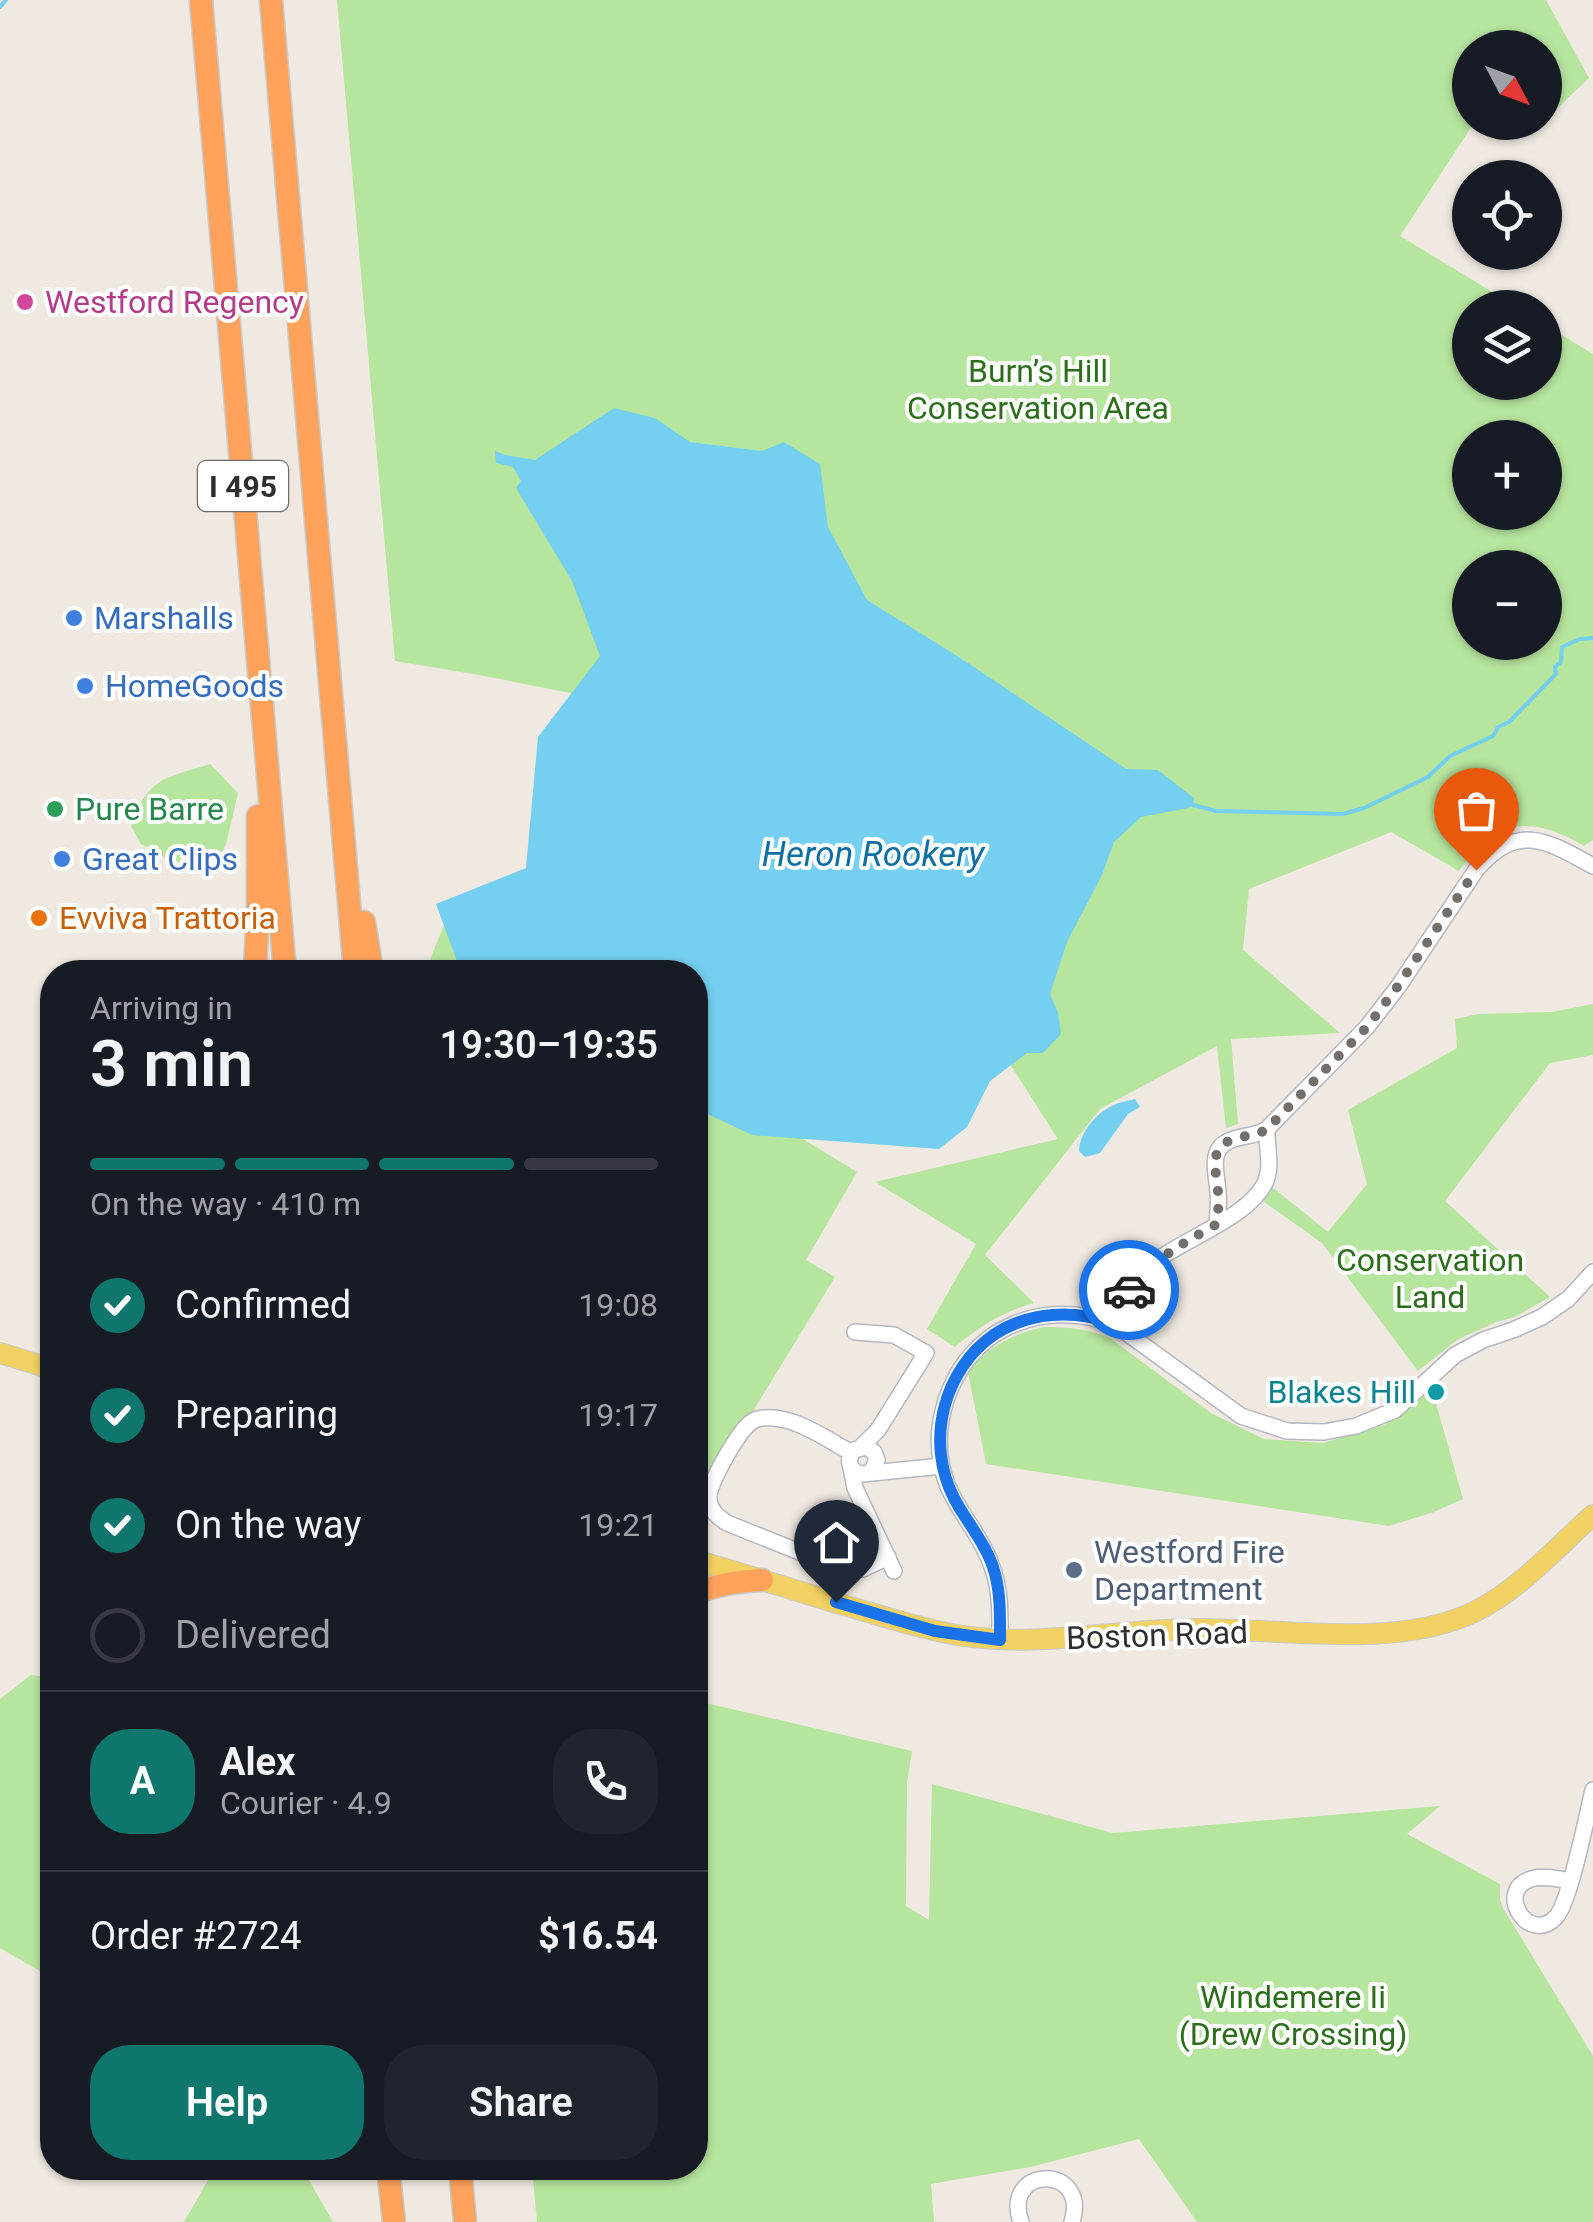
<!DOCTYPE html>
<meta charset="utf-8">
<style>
:root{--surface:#171b24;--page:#20242c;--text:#f1f3f6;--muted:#9ea1a6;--line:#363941;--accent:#0f766e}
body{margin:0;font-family:Roboto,sans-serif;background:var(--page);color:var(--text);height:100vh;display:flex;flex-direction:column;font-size:38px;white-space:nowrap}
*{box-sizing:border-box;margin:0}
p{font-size:32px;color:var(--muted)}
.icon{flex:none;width:55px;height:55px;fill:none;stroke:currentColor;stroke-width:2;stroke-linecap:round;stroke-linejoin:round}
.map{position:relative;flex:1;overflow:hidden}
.details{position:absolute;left:40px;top:960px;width:668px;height:1220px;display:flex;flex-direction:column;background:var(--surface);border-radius:40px;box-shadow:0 2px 8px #0004}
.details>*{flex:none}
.needle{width:65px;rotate:131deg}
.buttons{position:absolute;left:1452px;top:30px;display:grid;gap:20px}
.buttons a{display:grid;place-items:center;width:110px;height:110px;border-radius:50%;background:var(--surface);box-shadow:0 2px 8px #0004;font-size:50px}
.pin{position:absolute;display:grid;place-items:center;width:85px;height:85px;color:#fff;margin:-102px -42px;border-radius:50% 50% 50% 0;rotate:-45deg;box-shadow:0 0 10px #0007}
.pin .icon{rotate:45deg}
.courier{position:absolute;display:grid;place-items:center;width:100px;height:100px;margin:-50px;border:8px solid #1a73e8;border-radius:50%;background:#fff;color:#222;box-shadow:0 2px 12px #0007}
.overview em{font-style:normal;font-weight:600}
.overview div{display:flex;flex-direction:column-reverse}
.overview{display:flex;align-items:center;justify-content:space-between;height:170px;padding:0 50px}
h1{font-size:65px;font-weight:600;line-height:75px}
.bar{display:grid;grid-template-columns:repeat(4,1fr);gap:15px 10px;align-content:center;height:120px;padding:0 50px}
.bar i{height:12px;border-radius:8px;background:var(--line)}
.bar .active{background:var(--accent)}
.bar p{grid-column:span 4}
.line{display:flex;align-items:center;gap:25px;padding:0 50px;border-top:2px solid var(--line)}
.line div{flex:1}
.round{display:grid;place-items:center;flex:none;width:105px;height:105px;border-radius:40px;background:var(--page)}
ol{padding:0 50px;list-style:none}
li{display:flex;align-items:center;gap:30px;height:110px}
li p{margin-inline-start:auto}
li .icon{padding:10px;border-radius:50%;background:var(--accent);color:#fff;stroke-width:4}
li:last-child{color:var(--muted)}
li i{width:55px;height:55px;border:5px solid var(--line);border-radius:50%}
.primary-button{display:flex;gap:20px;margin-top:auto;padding:20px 50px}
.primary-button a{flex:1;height:115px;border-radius:40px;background:var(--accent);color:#fff;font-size:40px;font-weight:600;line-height:115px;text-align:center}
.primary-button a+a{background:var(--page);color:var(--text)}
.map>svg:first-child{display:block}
.green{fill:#b6e59e;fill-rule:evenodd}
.water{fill:#75cff0}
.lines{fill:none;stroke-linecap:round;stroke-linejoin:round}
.stream{stroke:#75cff0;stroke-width:4}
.minor-casing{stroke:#b4b7c1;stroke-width:18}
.major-casing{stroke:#c9c9c9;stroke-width:22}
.highway-casing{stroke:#c9c9c9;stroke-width:25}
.minor{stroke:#fff;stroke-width:15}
.major{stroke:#f2d163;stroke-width:20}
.highway{stroke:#ffa35c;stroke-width:22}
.done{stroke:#726f6d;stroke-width:10;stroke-dasharray:0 18}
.route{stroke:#1a73e8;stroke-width:12}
.hotel-dot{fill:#d1479c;stroke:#fff;stroke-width:4}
.shop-dot{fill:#3f7fe0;stroke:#fff;stroke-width:4}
.leisure-dot{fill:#2e9e5b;stroke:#fff;stroke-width:4}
.food-dot{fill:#e8710a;stroke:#fff;stroke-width:4}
.culture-dot{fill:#0f9aa8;stroke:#fff;stroke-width:4}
.service-dot{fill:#5c6f8a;stroke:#fff;stroke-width:4}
.labels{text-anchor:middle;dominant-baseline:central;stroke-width:8;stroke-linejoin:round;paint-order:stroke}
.shield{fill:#fff;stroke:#6d6d6d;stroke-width:2.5}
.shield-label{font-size:30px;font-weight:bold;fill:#2e2e2e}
.hotel-label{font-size:32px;fill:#b23c85;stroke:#fff;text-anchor:start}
.park-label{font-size:32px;fill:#2c6e1b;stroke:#fff}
.shop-label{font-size:32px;fill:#366cbe;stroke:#fff;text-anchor:start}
.leisure-label{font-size:32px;fill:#27864d;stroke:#fff;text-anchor:start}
.food-label{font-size:32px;fill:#c56008;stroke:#fff;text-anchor:start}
.culture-label{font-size:32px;fill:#0d838f;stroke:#fff;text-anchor:end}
.service-label{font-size:32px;fill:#4e5e75;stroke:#fff;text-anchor:start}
.street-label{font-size:32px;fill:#2e2e2e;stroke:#fff}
.water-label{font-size:35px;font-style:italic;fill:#0d6fa3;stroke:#fff}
</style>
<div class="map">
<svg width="1593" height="2222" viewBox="0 0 1593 2222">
<rect width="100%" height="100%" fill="#efe9e1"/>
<path class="green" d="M337,0H1546L1589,78L1545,120V48H1470V122L1474,123L1400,236L1517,307L1470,308V382H1545V325L1593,354V840L1584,846C1530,815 1497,818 1459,871L1391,832L1249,889L1243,950L1340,1033L1231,1039L1238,1124L1226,1128L1217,1046L1100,1109L985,1255L1034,1303C1002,1312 981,1325 955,1347L927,1329L976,1244L875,1182L1058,1139L887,872L971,772L479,675L395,661ZM1470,438H1545V512H1470ZM1470,568H1545V642H1470Z
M210,764L238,793L226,844L219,859L193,867L164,857L141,844L131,826C149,777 163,779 210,764Z
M446,920L532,972H425Z
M1593,1004V1055L1550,1063L1445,1201L1550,1297L1515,1317L1496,1322L1457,1340L1418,1371L1322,1243L1263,1201L1271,1186L1328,1232L1367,1184L1348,1110L1457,1048L1455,1019L1478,1014L1552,1012Z
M695,1073L857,1172L806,1260L835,1277L695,1506Z
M1044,1327C1068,1327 1088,1329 1110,1338L1211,1413L1264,1439L1323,1443L1384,1425L1432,1389L1463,1499L1434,1512L1389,1526L986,1464L968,1372C989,1346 1013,1334 1044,1327Z
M31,1675L52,1678V1978L0,1948V1699Z
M697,1701L912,1751L907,1783L906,1906L929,1920L932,1784L1113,1833L1440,1806L1407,1834L1500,1884V1899L1503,1908L1593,2056V2222H1197L1139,2139L1030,2167L931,2184L934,2222H537L532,2168H695V1708Z
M215,2168H302L333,2222H184Z"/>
<path class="water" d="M614,408L655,418L690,442L762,451L784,442L820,464L828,527L867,600L962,659L1126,769L1158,770L1194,798L1193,805L1188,808L1141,817L1114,842L1102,875L1067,942L1050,994L1058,1013L1061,1034L1043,1053H1027L990,1081L967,1127L939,1149L752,1135L695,1108V972H461L436,904L526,868L538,737L600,656L572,581L516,488L521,481L513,467L496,463L495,451L505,455L535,460Z
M1135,1099L1140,1107L1128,1114L1100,1153L1085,1157L1079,1151C1079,1134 1096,1113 1112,1106C1119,1102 1128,1101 1135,1099Z"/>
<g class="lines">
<path class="stream" d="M0,7L6,0
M1193,805L1216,811L1343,814L1364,808L1428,777L1450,756L1493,736L1498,727L1509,722L1556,674L1555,667L1561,662L1562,647L1580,639L1593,638"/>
<g class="minor-casing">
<path id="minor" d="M1217,1224C1218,1213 1219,1203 1218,1192C1217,1174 1208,1150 1229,1141C1241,1135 1255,1137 1267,1129L1367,1027L1398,987L1476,870C1517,822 1546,840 1593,866
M1113,1323C1122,1304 1130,1284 1145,1270C1175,1241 1247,1220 1265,1183C1273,1166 1266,1147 1267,1129
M855,1332L894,1335L926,1353L878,1430L861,1447
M852,1453C826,1439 794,1415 764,1418C758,1418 755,1419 750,1423C738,1433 707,1485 709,1499C710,1511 718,1517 727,1523L842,1569H863L888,1557
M851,1468L855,1488L894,1571
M871,1472L877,1460L874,1452L866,1447L854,1450C846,1460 849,1471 862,1474L942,1466
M1000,1640C1000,1613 1001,1589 991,1564C981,1535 958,1512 947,1484C927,1430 948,1366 995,1334C1032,1311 1072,1310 1113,1323L1241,1416L1287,1431L1324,1432L1356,1426L1395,1410L1455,1355L1483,1340L1513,1330L1542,1317L1568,1299L1593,1272
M1570,1881C1558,1879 1543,1875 1531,1879C1494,1891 1529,1946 1556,1917C1570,1902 1587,1815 1593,1790
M1021,2222C1001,2165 1090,2164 1072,2222"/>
</g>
<g class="major-casing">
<path id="major" d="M0,1353L52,1369
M695,1560C743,1574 792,1589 840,1604C879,1615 917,1628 957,1635C1035,1648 1113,1630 1191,1629C1279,1627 1396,1651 1476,1611C1520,1589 1556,1548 1593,1515"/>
</g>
<g class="highway-casing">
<path id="highway" d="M201,0L285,972
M271,0L355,972
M364,922L372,972
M255,972L258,906V816
M695,1593C718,1584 738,1581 762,1580
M388,2168L394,2222
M460,2168L465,2222"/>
</g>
<use href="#minor" class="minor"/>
<use href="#major" class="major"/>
<use href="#highway" class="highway"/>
</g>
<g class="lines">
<path class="done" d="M1129,1290C1155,1258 1182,1244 1217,1224C1218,1213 1219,1202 1218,1192C1217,1174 1208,1150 1229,1141C1241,1135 1255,1137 1267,1129L1367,1027L1398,986L1476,870"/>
<path class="route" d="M836,1602L935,1631L1000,1640C1000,1613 1001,1589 992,1564C983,1539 965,1520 954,1498C925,1442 943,1369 995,1334C1031,1311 1073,1310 1113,1323L1129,1290"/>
</g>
<circle class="hotel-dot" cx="25" cy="302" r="10"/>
<g class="shop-dot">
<circle cx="74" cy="618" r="10"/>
<circle cx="85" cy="686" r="10"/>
<circle cx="62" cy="859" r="10"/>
</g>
<circle class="leisure-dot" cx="55" cy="809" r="10"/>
<circle class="food-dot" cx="39" cy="918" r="10"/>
<circle class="culture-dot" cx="1436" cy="1392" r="10"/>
<circle class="service-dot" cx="1074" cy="1570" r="10"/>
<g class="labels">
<rect class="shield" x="198" y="461" width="90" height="50" rx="8"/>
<g class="shield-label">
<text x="243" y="486">I 495</text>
</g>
<g class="hotel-label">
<text x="45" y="302">Westford Regency</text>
</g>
<g class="park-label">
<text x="1038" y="371">Burn’s Hill<tspan x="1038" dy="37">Conservation Area</tspan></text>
<text x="1430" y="1260">Conservation<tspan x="1430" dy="37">Land</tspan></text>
<text x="1293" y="1997">Windemere Ii<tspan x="1293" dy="37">(Drew Crossing)</tspan></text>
</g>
<g class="shop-label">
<text x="94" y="618">Marshalls</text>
<text x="105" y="686">HomeGoods</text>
<text x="82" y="859">Great Clips</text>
</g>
<g class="leisure-label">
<text x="75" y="809">Pure Barre</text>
</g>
<g class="food-label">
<text x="59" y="918">Evviva Trattoria</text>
</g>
<g class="culture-label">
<text x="1416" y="1392">Blakes Hill</text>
</g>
<g class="service-label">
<text x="1094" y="1552">Westford Fire<tspan x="1094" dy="37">Department</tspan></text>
</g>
<g class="street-label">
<text transform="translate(1157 1635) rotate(-2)">Boston Road</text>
</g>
<g class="water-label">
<text x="873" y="854">Heron Rookery</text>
</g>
</g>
</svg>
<div class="buttons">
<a><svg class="needle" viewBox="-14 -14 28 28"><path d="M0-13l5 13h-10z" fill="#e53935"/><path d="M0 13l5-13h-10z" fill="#9ea1a6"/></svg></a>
<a><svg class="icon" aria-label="locate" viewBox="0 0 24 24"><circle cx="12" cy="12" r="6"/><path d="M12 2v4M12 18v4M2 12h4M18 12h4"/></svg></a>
<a><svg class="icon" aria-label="layers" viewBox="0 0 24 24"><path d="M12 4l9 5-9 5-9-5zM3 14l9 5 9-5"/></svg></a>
<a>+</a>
<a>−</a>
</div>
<div class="pin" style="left:1476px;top:870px;background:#ea580c"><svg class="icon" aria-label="bag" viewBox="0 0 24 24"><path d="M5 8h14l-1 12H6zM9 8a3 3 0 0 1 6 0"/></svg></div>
<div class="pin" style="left:836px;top:1602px;background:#1f2937"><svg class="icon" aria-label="home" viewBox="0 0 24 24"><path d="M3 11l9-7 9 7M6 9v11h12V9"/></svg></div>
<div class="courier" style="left:1129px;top:1290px"><svg class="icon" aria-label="car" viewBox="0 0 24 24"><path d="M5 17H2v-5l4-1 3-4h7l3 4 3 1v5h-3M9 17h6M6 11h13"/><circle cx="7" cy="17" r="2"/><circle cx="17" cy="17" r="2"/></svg></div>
<section class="details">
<div class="overview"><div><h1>3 min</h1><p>Arriving in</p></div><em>19:30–19:35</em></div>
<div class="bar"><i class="active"></i><i class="active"></i><i class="active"></i><i></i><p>On the way · 410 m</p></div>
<ol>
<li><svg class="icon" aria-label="check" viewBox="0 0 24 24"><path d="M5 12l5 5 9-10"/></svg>Confirmed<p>19:08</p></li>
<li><svg class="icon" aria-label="check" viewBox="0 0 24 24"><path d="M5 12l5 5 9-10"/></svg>Preparing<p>19:17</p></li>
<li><svg class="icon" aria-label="check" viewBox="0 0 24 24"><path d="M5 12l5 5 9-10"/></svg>On the way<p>19:21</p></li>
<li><i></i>Delivered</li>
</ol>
<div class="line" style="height:180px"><b class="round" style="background:var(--accent);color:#fff">A</b><div><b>Alex</b><p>Courier · 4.9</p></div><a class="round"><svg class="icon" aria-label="phone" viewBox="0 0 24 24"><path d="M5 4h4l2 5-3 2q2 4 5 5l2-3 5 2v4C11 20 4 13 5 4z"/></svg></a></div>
<div class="line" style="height:130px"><div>Order #2724</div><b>$16.54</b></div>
<div class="primary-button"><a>Help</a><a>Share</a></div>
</section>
</div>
